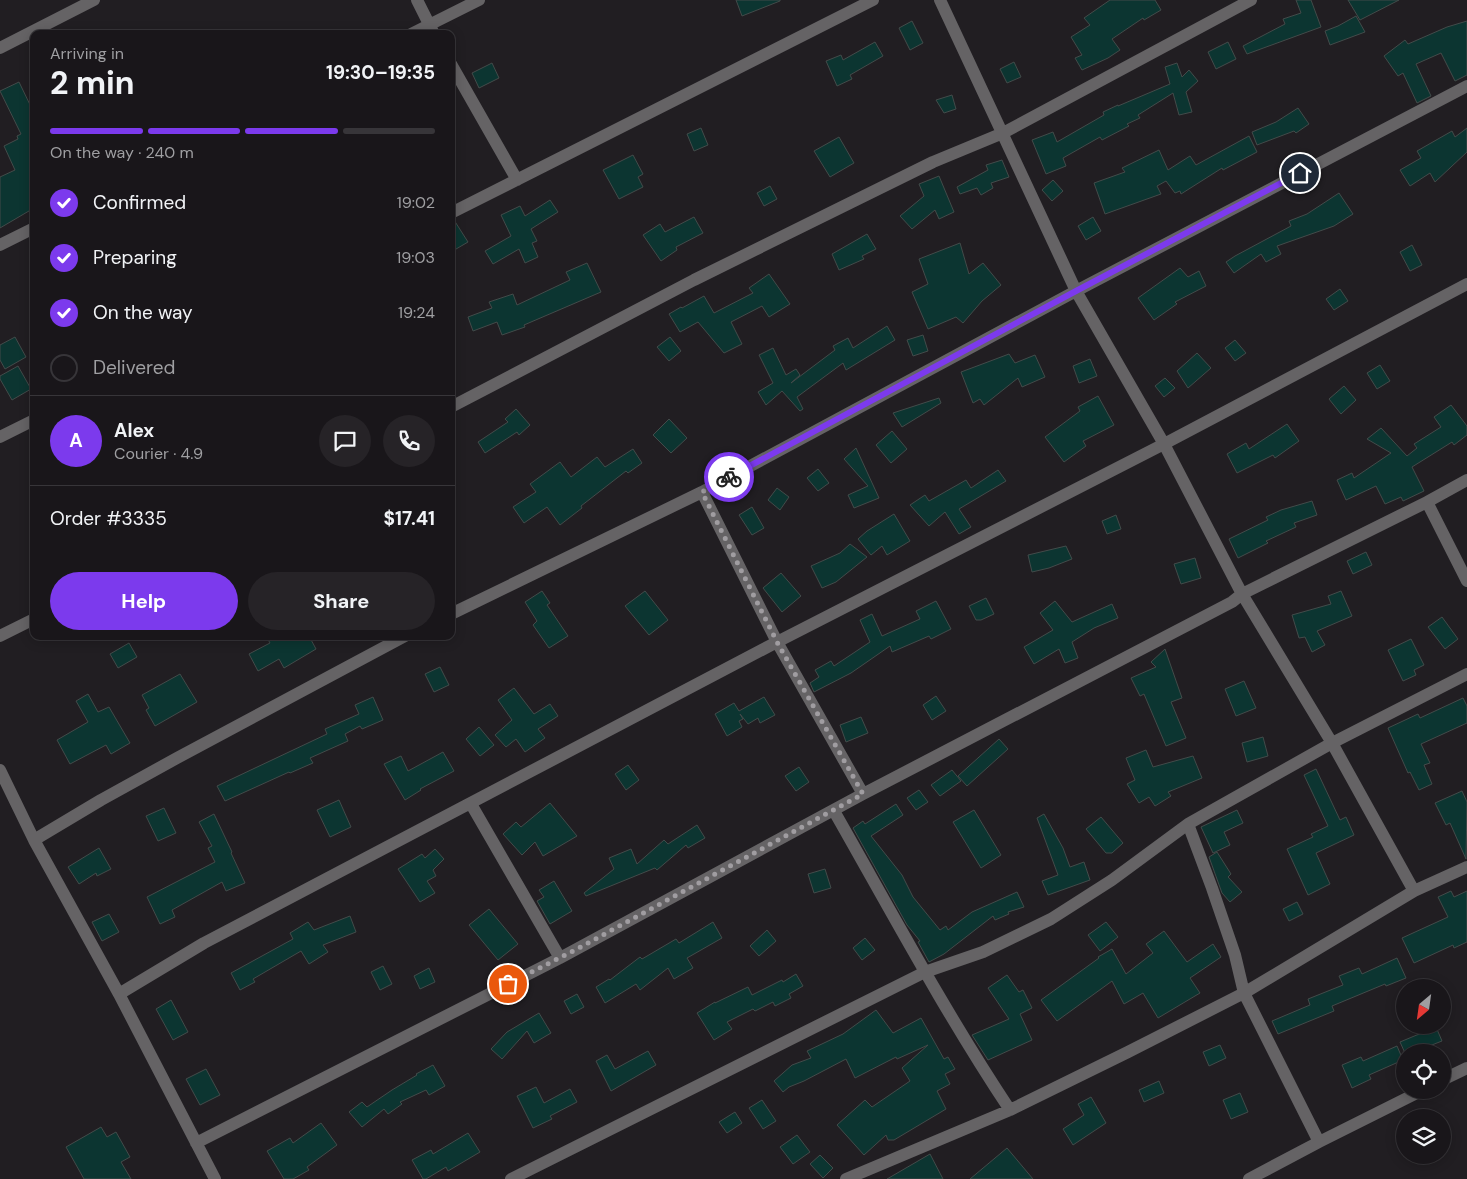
<!DOCTYPE html>
<meta charset="utf-8">
<style>
:root{--surface:#19161a;--page:#262327;--text:#f1f3f6;--muted:#9f9fa2;--line:#373539;--accent:#7c3aed}
body{margin:0;font-family:"DM Sans",sans-serif;background:var(--page);color:var(--text);height:100vh;display:flex;flex-direction:column;font-size:19px;white-space:nowrap}
*{box-sizing:border-box;margin:0}
p{font-size:16px;color:var(--muted)}
.icon{flex:none;width:28px;height:28px;fill:none;stroke:currentColor;stroke-width:2;stroke-linecap:round;stroke-linejoin:round}
.map{position:relative;flex:1;overflow:hidden}
.panel{position:absolute;left:30px;top:30px;width:425px;height:610px;display:flex;flex-direction:column;background:var(--surface);border-radius:10px;box-shadow:0 2px 12px #0003,0 0 0 1px var(--line)}
.panel>*{flex:none}
.needle{width:32px;rotate:209deg}
.fabs{position:absolute;left:1396px;top:979px;display:grid;gap:10px}
.fabs a{display:grid;place-items:center;width:55px;height:55px;border-radius:50%;background:var(--surface);box-shadow:0 2px 12px #0003,0 0 0 1px var(--line);font-size:25px}
.pin{position:absolute;display:grid;place-items:center;width:42px;height:42px;color:#fff;margin:-21px;border:2px solid #fff;border-radius:50%;box-shadow:0 1px 5px #0007}
.courier{position:absolute;display:grid;place-items:center;width:50px;height:50px;margin:-25px;border:4px solid #7c3aed;border-radius:50%;background:#fff;color:#222;box-shadow:0 1px 6px #0007}
.head em{font-style:normal;font-weight:700}
.head div{display:flex;flex-direction:column-reverse}
.head{display:flex;align-items:center;justify-content:space-between;height:85px;padding:0 20px}
h1{font-size:32px;font-weight:700;line-height:38px}
.bar{display:grid;grid-template-columns:repeat(4,1fr);gap:8px 5px;align-content:center;height:60px;padding:0 20px}
.bar i{height:6px;border-radius:4px;background:var(--line)}
.bar .on{background:var(--accent)}
.bar p{grid-column:span 4}
.line{display:flex;align-items:center;gap:12px;padding:0 20px;border-top:1px solid var(--line)}
.line div{flex:1}
.round{display:grid;place-items:center;flex:none;width:52px;height:52px;border-radius:26px;background:var(--page)}
ol{padding:0 20px;list-style:none}
li{display:flex;align-items:center;gap:15px;height:55px}
li p{margin-inline-start:auto}
li .icon{padding:5px;border-radius:50%;background:var(--accent);color:#fff;stroke-width:4}
li:last-child{color:var(--muted)}
li i{width:28px;height:28px;border:2px solid var(--line);border-radius:50%}
.button{display:flex;gap:10px;margin-top:auto;padding:10px 20px}
.button a{flex:1;height:58px;border-radius:30px;background:var(--accent);color:#fff;font-size:20px;font-weight:700;line-height:58px;text-align:center}
.button a+a{background:var(--page);color:var(--text)}
.map>svg:first-child{display:block}
.building{fill:#0c3531;stroke:#434b4a}
.lines{fill:none;stroke-linecap:round;stroke-linejoin:round}
.minor{stroke:#656365;stroke-width:12}
.done{stroke:#a09da1;stroke-width:5;stroke-dasharray:0 9}
.route{stroke:#7c3aed;stroke-width:6}
</style>
<div class="map">
<svg width="1467" height="1179" viewBox="0 0 1467 1179">
<rect width="100%" height="100%" fill="#211e22"/>
<path class="building" d="M736,0H780V1L742,16Z
M1110,0H1155L1161,10L1144,20L1143,18L1112,39L1120,50L1108,58L1082,70L1075,58L1082,55L1071,37L1090,25L1084,18Z
M1296,0H1311L1321,27L1247,54L1243,46L1285,24L1283,19L1301,13Z
M1348,0H1399L1360,20Z
M1356,16L1365,32L1330,45L1325,31L1338,26Z
M912,21L923,43L910,50L899,28Z
M1467,21V75L1455,81L1441,53L1416,64L1431,96L1417,103L1403,73L1398,76L1384,56L1405,40L1408,44L1447,27Z
M875,42L883,56L850,75L852,79L837,86L826,61L841,55L843,60Z
M1228,42L1236,59L1216,69L1208,52Z
M1014,62L1021,77L1007,83L1000,69Z
M492,63L499,78L479,88L472,73Z
M1177,63L1182,77L1189,70L1198,81L1186,92L1192,112L1179,115L1173,93L1138,115L1140,118L1127,124L1129,126L1102,140L1100,137L1063,158L1066,166L1046,174L1032,140L1053,132L1057,142L1104,115L1103,112L1118,105V106L1170,84L1165,67Z
M19,82L34,113V208L0,228V177L15,170L4,146L18,139L17,136L21,134L0,91Z
M952,95L956,109L944,113L936,100Z
M1298,108L1309,124L1296,133L1294,131L1257,145L1252,132L1276,122Z
M701,128L708,145L694,151L687,134Z
M1467,128V152L1435,182L1430,173L1410,186L1400,170L1421,158L1417,151L1452,131L1455,137Z
M1249,136L1257,152L1223,170L1222,168L1181,194L1180,191L1175,193L1166,181L1157,186L1161,194L1105,214L1094,183L1125,172L1122,168L1159,150L1168,170L1190,156L1196,165Z
M839,137L854,163L830,177L814,151Z
M633,155L643,174L638,177L643,187L619,199L603,170Z
M1002,160L1009,177L991,183L993,188L981,195L977,188L960,194L957,187L988,170L986,165Z
M939,176L954,212L939,219L935,210L912,229L900,216L924,196L919,184Z
M1053,180L1063,191L1052,201L1042,190Z
M770,186L777,199L764,206L757,193Z
M1339,193L1353,214L1334,226L1277,246L1281,254L1266,262L1261,254L1234,273L1226,262L1235,256L1291,226L1289,221L1307,214Z
M550,200L558,212L531,229L537,241L532,243L538,257L525,263L519,249L493,264L485,251L511,236L501,215L520,206L525,216Z
M694,217L703,233L676,247L677,250L661,261L643,235L660,224L665,232Z
M1093,217L1101,231L1086,240L1078,226Z
M454,220L468,242L451,252V221Z
M867,234L876,249L862,256L864,259L839,270L832,254Z
M960,243L969,274L983,263L1001,285L982,301L963,323L956,317L928,329L912,292L928,284L919,259Z
M1412,245L1422,265L1410,271L1400,252Z
M587,263L601,292L524,325L525,327L502,335L497,322L473,331L468,317L492,308L489,302L513,294L517,305L570,280L566,272Z
M1180,268L1188,277L1199,271L1206,286L1175,302L1177,304L1154,320L1138,298Z
M769,274L790,304L769,317L762,306L731,322L742,344L724,353L698,322L680,332L669,314L681,307L682,308L704,296L714,313L753,293L749,288Z
M1340,289L1348,301L1334,310L1326,299Z
M887,326L895,340L846,370L843,363L797,397L803,409L800,411L782,391L766,405L758,392L773,383L759,355L773,348L786,375L796,369L800,375L791,383L835,350L833,346L848,338L853,348Z
M923,335L928,351L913,356L907,340Z
M15,337L26,357L5,369L0,360V345Z
M670,337L681,351L669,361L657,347Z
M1235,340L1246,353L1235,361L1225,348Z
M1197,353L1211,368L1188,388L1177,371Z
M1009,354L1015,363L1035,355L1045,377L1022,387L1018,378L984,405L980,399L973,403L961,372Z
M1090,359L1097,376L1079,383L1073,366Z
M1380,365L1390,381L1377,389L1367,373Z
M18,366L31,389L12,400L0,379V376Z
M1165,378L1175,388L1164,397L1155,386Z
M1344,386L1356,400L1341,414L1329,399Z
M1098,396L1114,425L1083,441L1086,446L1064,462L1045,437L1080,411L1078,407Z
M939,398L941,403L902,427L893,413Z
M1451,405L1467,426V435L1454,445L1452,442L1412,467L1424,491L1403,501L1401,497L1385,504L1376,486L1346,500L1337,480L1352,473L1354,478L1391,453L1367,439L1381,428L1407,456L1417,448L1414,444L1441,427L1434,417Z
M516,409L530,425L519,435L517,432L485,453L478,442L508,422L505,419Z
M669,419L687,438L671,453L653,435Z
M1287,424L1299,441L1275,458L1273,455L1237,473L1227,454L1246,443L1249,449Z
M892,431L907,449L891,463L876,445Z
M856,448L879,498L854,508L848,495L868,486L844,459Z
M633,449L642,463L628,473L626,471L581,506L582,508L560,525L547,507L524,523L513,507L536,492L530,484L560,462L571,477L597,457L605,467Z
M818,469L829,483L818,491L807,478Z
M998,470L1006,481L959,509L971,527L959,534L945,512L929,526L910,505L925,495L929,501L966,480L971,488Z
M777,488L789,497L780,510L768,500Z
M1312,501L1317,515L1294,523L1296,527L1266,541L1268,543L1238,558L1229,539L1268,520L1266,517L1281,510Z
M752,507L764,528L752,535L739,515Z
M894,514L910,541L887,555L882,546L871,555L858,539L867,531Z
M1116,515L1121,529L1107,534L1102,521Z
M850,544L867,557L836,582L822,588L811,566L840,553Z
M1066,546L1072,559L1049,568L1032,572L1028,555Z
M1366,552L1372,565L1353,574L1347,561Z
M1195,558L1201,578L1181,584L1174,564Z
M781,573L801,596L782,612L763,588Z
M542,591L550,603L547,605L568,636L549,648L533,625L537,621L525,602Z
M645,591L668,620L649,635L625,606Z
M1341,591L1352,616L1317,631L1325,645L1312,652L1305,637L1299,638L1292,615L1331,604L1328,596Z
M986,598L994,614L981,620H976L969,606Z
M936,601L951,629L931,639L929,636L892,652L890,646L851,673L814,692L810,683L819,677L815,670L831,661L834,666L870,642L860,620L872,614L882,636L920,619L916,611Z
M1055,601L1072,622L1112,604L1118,618L1094,628L1072,642L1078,658L1065,663L1059,649L1034,664L1024,647L1053,630L1040,613Z
M1442,617L1458,639L1445,649L1428,627Z
M266,636H309L316,649L284,668L279,659L258,671L249,654L270,643Z
M1411,639L1424,665L1414,670L1416,675L1403,681L1388,650Z
M129,643L137,657L118,668L110,654Z
M1165,649L1182,698L1171,702L1186,738L1166,746L1144,694L1140,696L1131,678L1156,667L1151,662Z
M440,667L449,685L434,692L425,674Z
M180,674L197,702L155,726L146,710L149,708L142,695Z
M1244,681L1256,708L1236,716L1225,689Z
M514,688L534,714L550,704L558,716L538,729L545,738L525,752L516,739L506,747L495,735L512,720L498,700Z
M88,694L98,712L109,707L130,743L111,754L106,745L70,764L57,740L88,722L76,701Z
M936,696L946,711L932,720L923,705Z
M373,697L383,720L362,729L360,726L345,734L348,741L310,758L313,763L290,773L289,772L225,801L217,786L327,734L325,729L359,714L355,705Z
M764,697L775,715L760,723L758,718L748,724L740,714L743,719L739,721L742,727L727,736L715,714L734,703L739,711Z
M1463,698L1467,706V723L1421,744L1430,763L1424,765L1432,784L1419,790L1410,772L1408,773L1388,728L1418,714L1420,718Z
M861,717L868,733L846,742L840,725Z
M479,727L494,745L480,756L466,739Z
M1263,737L1268,756L1247,762L1242,743Z
M999,739L1008,749L967,786L958,776Z
M1146,750L1153,767L1193,756L1202,778L1168,792L1171,796L1155,806L1149,797L1139,803L1127,784L1135,780L1126,758Z
M443,752L454,771L420,789L421,790L405,800L384,764L401,756L408,771Z
M628,765L639,780L626,790L615,774Z
M799,767L809,782L796,791L785,776Z
M1316,769L1340,820L1346,817L1354,835L1316,853L1330,884L1308,895L1287,849L1313,837L1311,834L1328,826L1304,775Z
M952,770L961,781L940,796L931,785Z
M919,790L928,802L916,810L907,798Z
M1462,791L1467,802L1466,859L1450,823L1446,825L1435,803Z
M339,800L351,827L330,837L317,810Z
M550,803L577,836L543,856L535,842L522,855L503,834L516,822L521,827Z
M896,804L903,815L871,836L902,875L913,897L940,930L946,926L948,930L972,912L1017,892L1024,907L1008,912L1009,914L995,920L993,916L944,954L929,962L918,942L920,941L907,925L853,828L863,821L865,824Z
M164,808L176,833L158,841L146,816Z
M974,810L1001,855L981,868L953,822Z
M1237,810L1243,823L1224,832L1230,845L1213,853L1201,827Z
M214,814L232,852L231,853L245,883L226,891L222,882L172,910L175,917L160,924L147,897L215,862L208,848L212,846L199,822Z
M1044,814L1063,848L1070,867L1084,862L1090,880L1048,895L1042,881L1058,875L1037,818Z
M1101,817L1123,843L1112,853H1106L1086,829Z
M697,825L705,838L688,848L686,845L657,870L655,868L586,896L584,893L614,869L609,858L631,849L637,864L664,840L668,844Z
M99,848L111,869L97,876L96,873L79,884L68,867Z
M435,849L444,859L433,870L436,876L427,881L435,893L420,902L398,869L422,854L425,858Z
M1217,852L1231,874L1228,877L1242,892L1230,902L1222,893L1209,857Z
M825,869L831,888L814,893L808,874Z
M554,881L572,911L550,924L537,901L544,897L539,890Z
M1451,891L1454,897L1467,891V942L1454,948L1453,945L1414,963L1402,938L1448,917L1438,897Z
M1297,902L1303,914L1289,921L1283,909Z
M489,909L518,944L498,960L469,925Z
M109,914L119,932L102,941L92,922Z
M350,916L356,932L323,945L328,952L309,964L301,951L253,979L255,982L240,990L231,973L293,939L290,933L308,922L314,930Z
M713,922L722,938L687,958L693,968L674,979L668,968L640,990L636,984L605,1003L596,987L609,979L610,980L640,957L642,959L676,939L679,943Z
M1106,922L1118,937L1100,951L1088,935Z
M767,930L776,941L759,956L750,946Z
M1164,931L1187,962L1213,944L1221,957L1190,978L1200,993L1158,1018L1143,993L1124,1004L1112,981L1057,1021L1041,1000L1099,958L1098,957L1112,949L1126,974L1153,953L1146,944Z
M865,938L875,950L862,960L853,948Z
M1397,958L1406,978L1386,986L1385,984L1332,1006L1334,1011L1278,1034L1272,1021L1310,1005L1308,999L1343,985L1339,976L1359,968L1362,974Z
M383,966L392,984L380,990L371,972Z
M429,968L435,982L420,989L414,976Z
M796,974L803,986L789,994L791,998L775,1006L773,1002L755,1011L753,1009L727,1022L732,1029L714,1040L697,1013L715,1002V1003L748,987L752,995L782,980L783,982Z
M1007,975L1019,992L1023,990L1032,1008L1020,1014L1032,1040L988,1060L972,1035L1009,1019L988,988Z
M577,994L584,1007L571,1014L564,1001Z
M171,1000L188,1032L173,1040L156,1009Z
M876,1010L893,1033L921,1018L944,1059L948,1057L955,1069L945,1074L950,1084L937,1091L946,1109L894,1140H888L886,1135L864,1155L837,1125L865,1100L872,1107L910,1081L902,1068L928,1045L897,1059L896,1057L855,1078L846,1059L804,1081L789,1087L783,1092L774,1081L792,1065L811,1058L807,1051L843,1034Z
M539,1013L551,1033L534,1043L527,1031L502,1059L491,1049L507,1032Z
M1436,1027L1442,1041L1414,1052L1405,1053L1400,1042Z
M1220,1045L1226,1058L1209,1066L1203,1052Z
M1397,1046L1403,1060L1369,1075L1371,1079L1352,1088L1342,1065L1361,1057L1363,1061Z
M648,1051L656,1065L611,1091L596,1061L607,1055L615,1069Z
M433,1065L445,1086L429,1095L426,1090L400,1102L402,1104L388,1114L384,1109L362,1127L349,1112L362,1102L367,1107L392,1090L417,1075L416,1074Z
M206,1069L220,1095L200,1105L186,1079Z
M1159,1081L1164,1093L1144,1102L1139,1090Z
M536,1087L544,1103L570,1089L577,1102L550,1116L552,1119L533,1128L517,1096Z
M1240,1093L1248,1112L1231,1119L1223,1100Z
M1091,1097L1106,1123L1073,1145L1063,1129L1084,1115L1078,1104Z
M762,1100L776,1121L763,1129L749,1108Z
M735,1112L742,1123L727,1133L719,1122Z
M321,1123L337,1145L307,1167L309,1170L293,1179H284L267,1151L290,1138L293,1143Z
M101,1127L107,1137L116,1132L130,1157L121,1162L131,1179H84L66,1147Z
M468,1133L480,1152L448,1171L446,1167L426,1179H423L412,1160L431,1150L433,1154Z
M797,1135L810,1152L793,1164L780,1147Z
M1007,1148L1033,1179H970Z
M930,1154L943,1179H887Z
M820,1155L833,1168L823,1178L810,1164Z"/>
<g class="lines">
<path class="minor" d="M417,0L434,34
M940,0L1076,291L1164,444L1242,594L1332,743L1414,891
M411,34L479,0
M0,48L94,0
M451,64L517,180
M451,213L873,0
M0,245L34,228
M451,407L694,280L933,162L1003,133L1251,0
M0,437L34,420
M702,492L777,642L863,794
M1427,502L1467,581
M451,614L702,492L1076,291L1467,86
M0,636L34,619
M0,770L34,840L119,994L215,1179
M471,804L560,958
M834,811C891,911 946,1014 1010,1110
M1188,824L1212,888L1235,955L1244,993L1319,1142
M34,840L101,800L177,758L405,636
M119,994L204,943L777,642L1164,444L1467,284
M1442,1080L1467,1068
M196,1143L560,958L863,794L1232,602L1242,594L1427,502L1467,480
M511,1179L925,972L983,952L1051,919L1112,880L1188,824L1332,743L1467,674
M846,1179L1010,1110L1128,1052L1244,993L1414,891L1467,867
M1249,1179L1319,1142L1423,1090"/>
</g>
<g class="lines">
<path class="done" d="M508,984L577,949L863,794L777,642L702,492L729,477"/>
<path class="route" d="M729,477L1076,291L1300,173"/>
</g>
</svg>
<div class="fabs">
<a><svg class="needle" viewBox="-14 -14 28 28"><path d="M0-13l5 13h-10z" fill="#e53935"/><path d="M0 13l5-13h-10z" fill="#9f9fa2"/></svg></a>
<a><svg class="icon" aria-label="locate" viewBox="0 0 24 24"><circle cx="12" cy="12" r="6"/><path d="M12 2v4M12 18v4M2 12h4M18 12h4"/></svg></a>
<a><svg class="icon" aria-label="layers" viewBox="0 0 24 24"><path d="M12 4l9 5-9 5-9-5zM3 14l9 5 9-5"/></svg></a>
</div>
<div class="pin" style="left:508px;top:984px;background:#ea580c"><svg class="icon" aria-label="bag" viewBox="0 0 24 24"><path d="M5 8h14l-1 12H6zM9 8a3 3 0 0 1 6 0"/></svg></div>
<div class="pin" style="left:1300px;top:173px;background:#1f2937"><svg class="icon" aria-label="home" viewBox="0 0 24 24"><path d="M3 11l9-7 9 7M6 9v11h12V9"/></svg></div>
<div class="courier" style="left:729px;top:477px"><svg class="icon" aria-label="bike" viewBox="0 0 24 24"><circle cx="6" cy="16" r="4"/><circle cx="18" cy="16" r="4"/><path d="M6 16l4-8h5l3 8M10 8l3 8H6M13 5h3"/></svg></div>
<section class="panel">
<div class="head"><div><h1>2 min</h1><p>Arriving in</p></div><em>19:30–19:35</em></div>
<div class="bar"><i class="on"></i><i class="on"></i><i class="on"></i><i></i><p>On the way · 240 m</p></div>
<ol>
<li><svg class="icon" aria-label="check" viewBox="0 0 24 24"><path d="M5 12l5 5 9-10"/></svg>Confirmed<p>19:02</p></li>
<li><svg class="icon" aria-label="check" viewBox="0 0 24 24"><path d="M5 12l5 5 9-10"/></svg>Preparing<p>19:03</p></li>
<li><svg class="icon" aria-label="check" viewBox="0 0 24 24"><path d="M5 12l5 5 9-10"/></svg>On the way<p>19:24</p></li>
<li><i></i>Delivered</li>
</ol>
<div class="line" style="height:90px"><b class="round" style="background:var(--accent);color:#fff">A</b><div><b>Alex</b><p>Courier · 4.9</p></div><a class="round"><svg class="icon" aria-label="chat" viewBox="0 0 24 24"><path d="M4 5h16v11H9l-5 4z"/></svg></a><a class="round"><svg class="icon" aria-label="phone" viewBox="0 0 24 24"><path d="M5 4h4l2 5-3 2q2 4 5 5l2-3 5 2v4C11 20 4 13 5 4z"/></svg></a></div>
<div class="line" style="height:65px"><div>Order #3335</div><b>$17.41</b></div>
<div class="button"><a>Help</a><a>Share</a></div>
</section>
</div>
